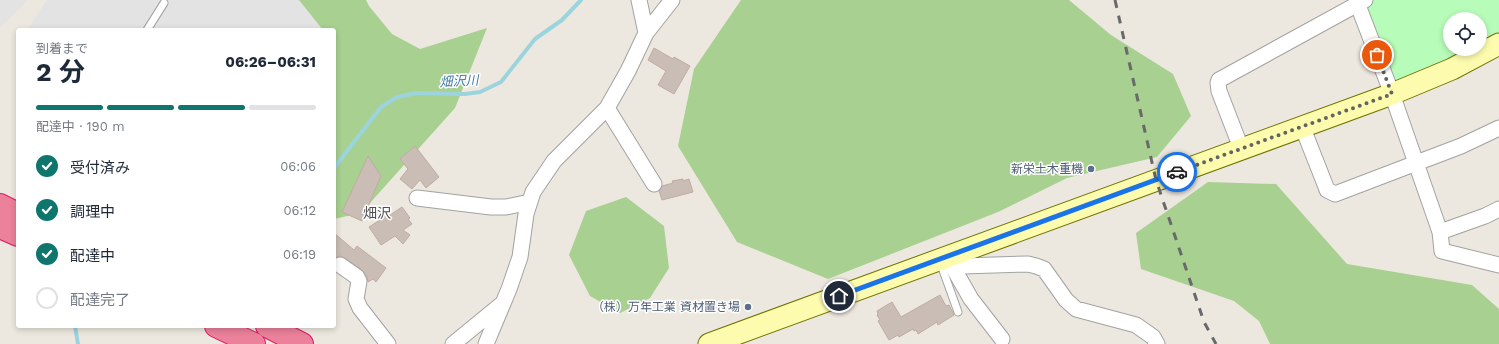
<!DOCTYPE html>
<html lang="ja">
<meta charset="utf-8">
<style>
:root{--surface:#fff;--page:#f6f6f7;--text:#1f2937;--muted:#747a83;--line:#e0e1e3;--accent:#0f766e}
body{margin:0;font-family:"Work Sans","Noto Sans JP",sans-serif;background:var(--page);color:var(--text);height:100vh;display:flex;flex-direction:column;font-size:15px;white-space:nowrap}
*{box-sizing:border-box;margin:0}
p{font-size:13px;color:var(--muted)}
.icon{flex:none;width:22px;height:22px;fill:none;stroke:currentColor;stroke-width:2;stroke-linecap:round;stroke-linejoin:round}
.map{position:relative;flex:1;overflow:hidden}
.drawer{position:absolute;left:16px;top:28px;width:320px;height:300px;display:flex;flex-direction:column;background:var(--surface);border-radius:4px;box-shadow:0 2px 6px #0003}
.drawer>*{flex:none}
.tools{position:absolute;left:1443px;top:12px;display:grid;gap:8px}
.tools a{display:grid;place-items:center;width:44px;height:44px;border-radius:50%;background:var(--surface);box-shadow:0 2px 6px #0003;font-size:20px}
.pin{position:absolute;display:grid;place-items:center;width:34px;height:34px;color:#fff;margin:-17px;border:2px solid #fff;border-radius:50%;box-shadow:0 1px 4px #0007}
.courier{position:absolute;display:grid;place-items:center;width:40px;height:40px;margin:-20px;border:3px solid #1a73e8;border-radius:50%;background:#fff;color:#222;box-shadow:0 1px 5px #0007}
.overview em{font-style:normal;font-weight:700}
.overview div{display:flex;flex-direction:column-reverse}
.overview{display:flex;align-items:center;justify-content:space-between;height:68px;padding:0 20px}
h1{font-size:26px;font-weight:700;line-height:30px}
.bar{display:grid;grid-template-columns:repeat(4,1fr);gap:6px 4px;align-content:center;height:48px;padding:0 20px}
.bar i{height:5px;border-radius:3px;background:var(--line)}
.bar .on{background:var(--accent)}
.bar p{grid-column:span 4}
ol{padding:0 20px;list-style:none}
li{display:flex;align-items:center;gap:12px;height:44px}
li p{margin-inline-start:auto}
li .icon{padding:4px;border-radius:50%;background:var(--accent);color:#fff;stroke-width:4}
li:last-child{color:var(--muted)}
li i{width:22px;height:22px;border:2px solid var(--line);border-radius:50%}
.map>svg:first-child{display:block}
.forest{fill:#a7d091}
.park{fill:#b7fcb8;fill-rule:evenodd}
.parking{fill:#e3e3e3}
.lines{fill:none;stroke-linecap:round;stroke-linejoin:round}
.stream{stroke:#9cd4de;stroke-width:4}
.building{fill:#c9bdb5;stroke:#c0aca1}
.lane-casing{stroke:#a2a2a2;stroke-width:9}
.street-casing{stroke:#a2a2a2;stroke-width:17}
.secondary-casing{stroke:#6f7400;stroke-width:23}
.highway-casing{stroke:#df1969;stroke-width:24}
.lane{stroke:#fff;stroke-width:7}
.street{stroke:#fff;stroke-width:15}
.secondary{stroke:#fdfcae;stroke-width:21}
.highway{stroke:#eb819b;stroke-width:22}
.rail{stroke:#696969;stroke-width:3;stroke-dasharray:8 8;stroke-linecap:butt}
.done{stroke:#646360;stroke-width:4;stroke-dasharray:0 7.2}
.route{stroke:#1a73e8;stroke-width:5}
.service-dot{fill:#5c6f8a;stroke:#fff;stroke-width:1.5}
.labels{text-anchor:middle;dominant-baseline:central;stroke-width:3;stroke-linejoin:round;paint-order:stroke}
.service-label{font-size:12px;fill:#4e5e75;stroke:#fff;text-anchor:end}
.water-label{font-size:13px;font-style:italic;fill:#407aa7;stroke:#fff}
.quarter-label{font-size:14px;fill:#4e4e4e;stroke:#fff}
</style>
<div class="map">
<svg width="1499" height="344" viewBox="0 0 1499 344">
<rect width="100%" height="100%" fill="#ede8df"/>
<path class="forest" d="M298,0H366L369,6L392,34L420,49L487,28L455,108L361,213L334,219V30H303Z
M741,0H1069L1111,35L1173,74L1191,116L1157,157L1067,178L998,212L828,279L737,242L678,146L694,69Z
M1208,182L1276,184L1347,264L1472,285L1499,309V344H1270L1259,321L1234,301L1141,269L1136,233Z
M626,197L664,226L669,268L650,298L620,313L590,296L569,255L586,211Z"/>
<path class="park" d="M1365,0H1499V44L1392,94L1358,4ZM1450,19H1480V49H1450Z"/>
<path class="parking" d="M0,0H27L21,8L0,27Z
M47,0H299L323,30H27Z"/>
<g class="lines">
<path class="stream" d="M334,168L381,107L397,97L417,93L465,94L480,92L501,82L535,39L562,20L581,0
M75,326L78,344"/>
</g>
<path class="building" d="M654,48L673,59L674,57L690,66L674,94L658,85L666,71L648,60Z
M415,146L439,177L426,188L420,180L412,189L400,179L408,169L400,159Z
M368,156L381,176L362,221L342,212Z
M683,179V181L689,179L693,192L662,200L659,191L662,186L673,183L672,181Z
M402,207L410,218L408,219L412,224L403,230L410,235L403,244L395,236L381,245L369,227L383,218L381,216L382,214L387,217Z
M334,233L354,250L357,246L386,268L376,282L373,279L368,282L367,277L362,270L345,258L340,256L334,259Z
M940,295L946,306L949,305L954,315L938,325L937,322L918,334L916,330L914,331L913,329L899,337L898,335L889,340L878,321L880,320L877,315L878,314L877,311L892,302L901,317Z"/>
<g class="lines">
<g class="lane-casing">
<path id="lane" d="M147,30L164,3
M940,262L958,312"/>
</g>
<g class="street-casing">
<path id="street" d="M639,0L646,33
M1356,0L1392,94L1440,232L1442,251L1499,265
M607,108L654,184
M1302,126L1326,187L1327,190L1335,194L1461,146L1499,128
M1241,148L1219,91L1218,83L1219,80L1365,0
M417,198L491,207H506L530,202
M1440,232L1485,216L1499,209
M951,255L959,265L963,266L1028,264L1036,266L1044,269L1066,300L1076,309L1136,325L1153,337L1157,344
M947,257L971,299L1002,339
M340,265L357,277L359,281L356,299L360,308L388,344
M453,344L503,303
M486,344L509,289L520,257L526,214L533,192L554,161L607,108L628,71L646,33L672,0"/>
</g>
<g class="secondary-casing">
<path id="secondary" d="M709,344L1392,94L1452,69L1499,44"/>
</g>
<g class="highway-casing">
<path id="highway" d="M0,205L18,214
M0,227L18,235
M216,326L254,344
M267,326L302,344"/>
</g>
<use href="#lane" class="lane"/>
<use href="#street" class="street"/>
<use href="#secondary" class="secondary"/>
<use href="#highway" class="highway"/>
<path class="rail" d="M1115,0L1156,180L1204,322L1216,344"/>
</g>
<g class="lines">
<path class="done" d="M1177,172L1392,94L1377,55"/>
<path class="route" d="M839,296L1177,172"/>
</g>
<g class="service-dot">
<circle cx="1091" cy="169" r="4"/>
<circle cx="748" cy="307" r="4"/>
</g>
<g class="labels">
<g class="service-label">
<text x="1083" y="169">新栄土木重機</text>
<text x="740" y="307">（株）万年工業 資材置き場</text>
</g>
<g class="water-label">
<text transform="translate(459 81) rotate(-3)">畑沢川</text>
</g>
<g class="quarter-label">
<text x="377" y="213">畑沢</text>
</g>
</g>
</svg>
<div class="tools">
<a><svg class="icon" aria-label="locate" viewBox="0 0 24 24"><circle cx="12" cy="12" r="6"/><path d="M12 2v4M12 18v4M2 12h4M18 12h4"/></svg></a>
</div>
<div class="pin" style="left:1377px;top:55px;background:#ea580c"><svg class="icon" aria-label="bag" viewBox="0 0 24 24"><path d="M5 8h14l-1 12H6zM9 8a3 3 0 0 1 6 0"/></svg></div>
<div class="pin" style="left:839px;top:296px;background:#1f2937"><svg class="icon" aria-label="home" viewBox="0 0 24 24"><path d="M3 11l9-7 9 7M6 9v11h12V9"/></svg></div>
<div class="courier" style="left:1177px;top:172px"><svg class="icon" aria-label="car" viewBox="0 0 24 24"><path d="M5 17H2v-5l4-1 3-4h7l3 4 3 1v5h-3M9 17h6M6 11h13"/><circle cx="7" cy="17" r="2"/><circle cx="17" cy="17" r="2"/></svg></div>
<section class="drawer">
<div class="overview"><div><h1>2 分</h1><p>到着まで</p></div><em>06:26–06:31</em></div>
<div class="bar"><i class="on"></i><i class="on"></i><i class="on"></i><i></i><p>配達中 · 190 m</p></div>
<ol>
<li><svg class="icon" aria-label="check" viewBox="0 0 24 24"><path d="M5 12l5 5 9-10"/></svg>受付済み<p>06:06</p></li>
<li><svg class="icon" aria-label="check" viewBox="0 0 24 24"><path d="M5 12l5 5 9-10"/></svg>調理中<p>06:12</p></li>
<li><svg class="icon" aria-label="check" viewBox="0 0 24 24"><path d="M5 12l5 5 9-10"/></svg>配達中<p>06:19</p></li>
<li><i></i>配達完了</li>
</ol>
</section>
</div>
